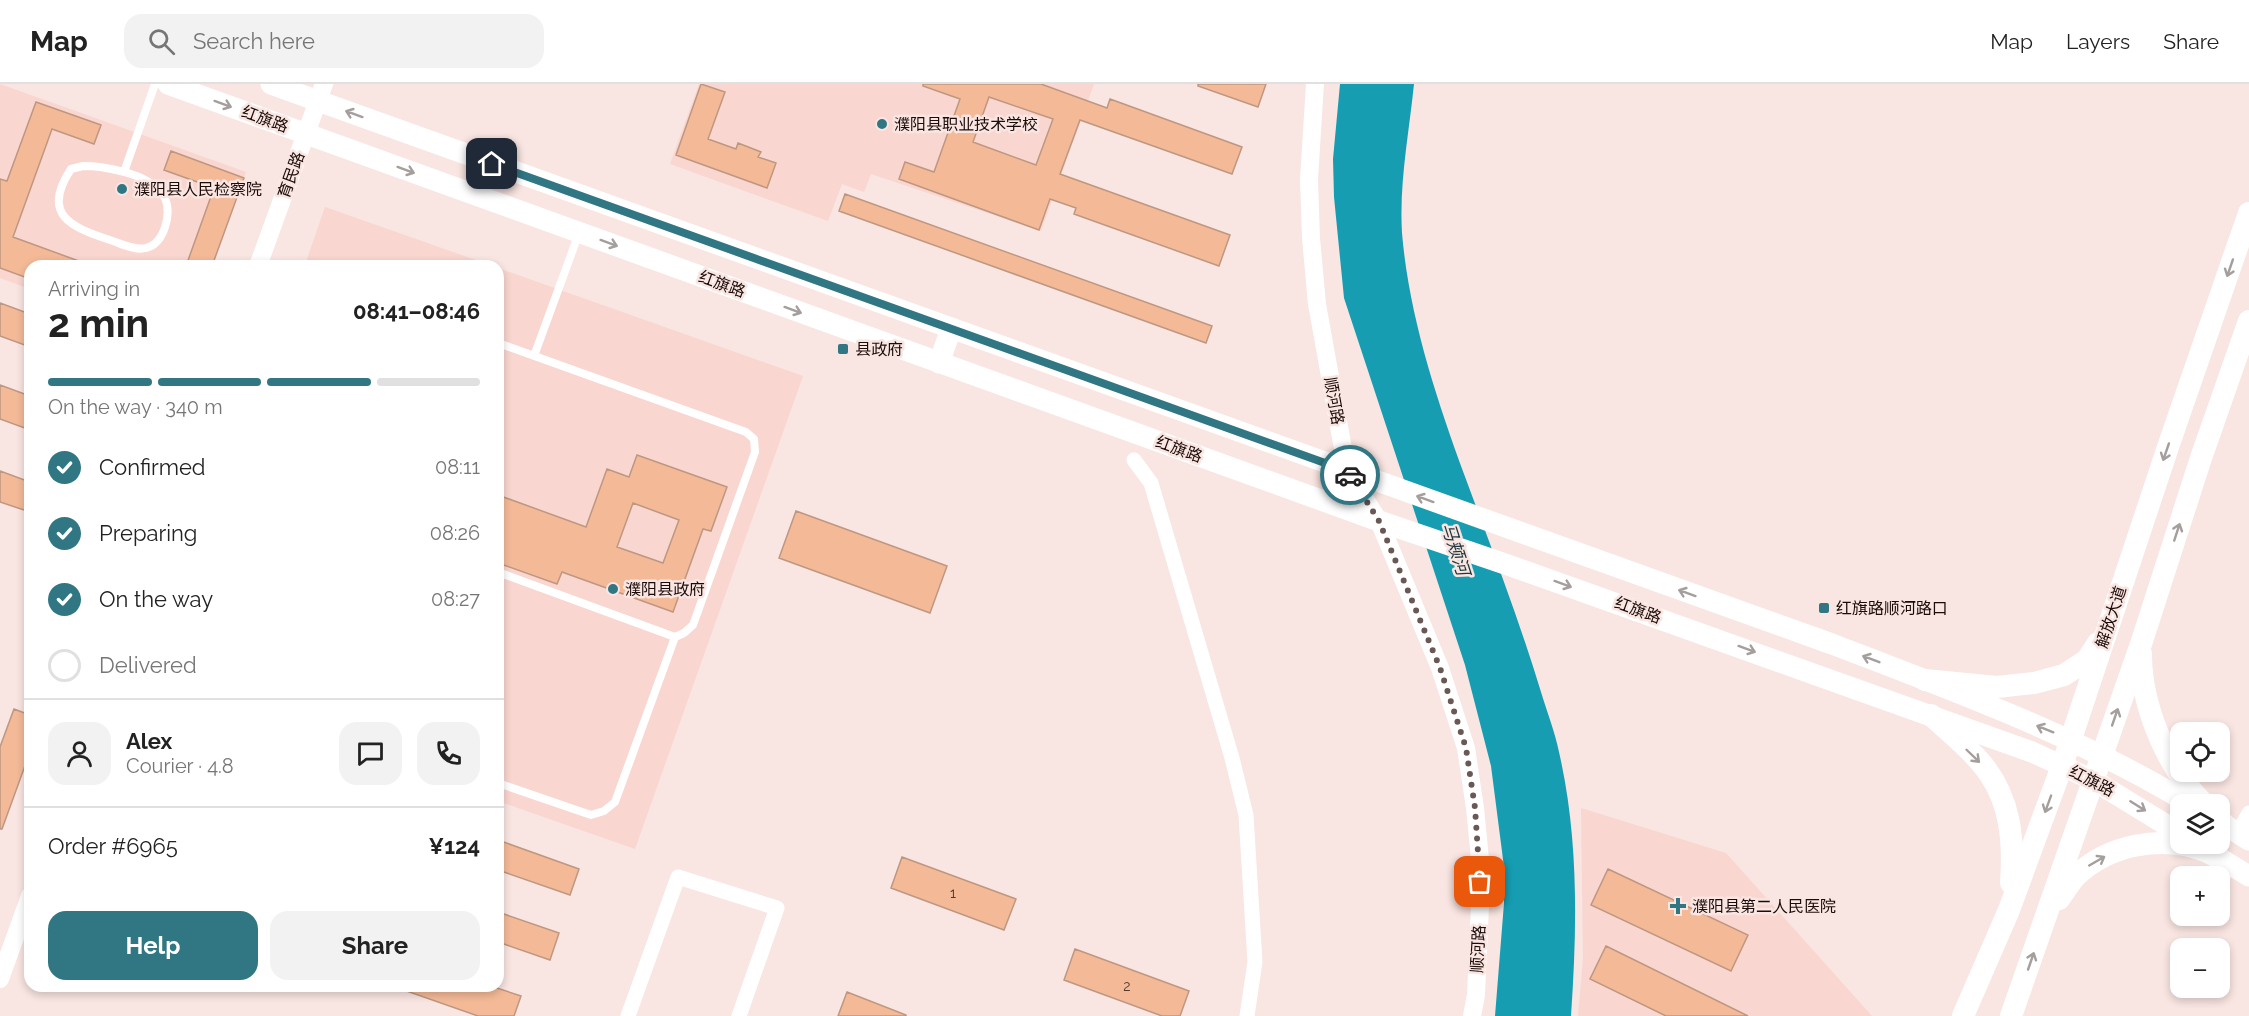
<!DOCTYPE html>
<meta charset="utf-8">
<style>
:root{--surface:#fff;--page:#f2f2f2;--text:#222;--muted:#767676;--line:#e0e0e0;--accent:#307683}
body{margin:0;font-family:Raleway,"Noto Sans SC",sans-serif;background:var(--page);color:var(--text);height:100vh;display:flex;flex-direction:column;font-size:22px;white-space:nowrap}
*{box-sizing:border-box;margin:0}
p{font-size:20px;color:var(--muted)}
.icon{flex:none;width:33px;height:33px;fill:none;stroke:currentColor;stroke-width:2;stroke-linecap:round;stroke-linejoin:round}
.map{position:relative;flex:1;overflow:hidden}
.side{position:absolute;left:24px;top:176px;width:480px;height:732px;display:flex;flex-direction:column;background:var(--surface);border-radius:18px;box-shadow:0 3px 9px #0003}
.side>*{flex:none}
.fabs{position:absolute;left:2170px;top:638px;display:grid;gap:12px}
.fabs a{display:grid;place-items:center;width:60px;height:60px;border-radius:12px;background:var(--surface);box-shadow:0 3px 9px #0003;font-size:30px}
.pin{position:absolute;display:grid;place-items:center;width:51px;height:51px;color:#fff;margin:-26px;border-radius:12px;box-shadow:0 3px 9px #0006}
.courier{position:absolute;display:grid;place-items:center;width:60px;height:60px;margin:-30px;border:4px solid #307683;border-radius:50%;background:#fff;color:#222;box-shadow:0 2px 8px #0007}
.headline em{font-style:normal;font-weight:700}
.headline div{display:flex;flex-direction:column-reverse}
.headline{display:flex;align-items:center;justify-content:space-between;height:102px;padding:0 24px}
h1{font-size:39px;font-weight:700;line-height:45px}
.bar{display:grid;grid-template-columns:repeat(4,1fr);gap:9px 6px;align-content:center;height:72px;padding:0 24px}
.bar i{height:8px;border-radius:4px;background:var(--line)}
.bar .active{background:var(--accent)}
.bar p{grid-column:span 4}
.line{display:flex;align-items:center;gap:15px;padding:0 24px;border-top:2px solid var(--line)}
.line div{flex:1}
.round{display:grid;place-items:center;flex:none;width:63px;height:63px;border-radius:18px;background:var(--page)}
ol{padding:0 24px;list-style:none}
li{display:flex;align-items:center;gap:18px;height:66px}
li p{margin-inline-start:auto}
li .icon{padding:6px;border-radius:50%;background:var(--accent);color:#fff;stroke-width:4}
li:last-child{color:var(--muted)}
li i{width:33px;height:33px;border:3px solid var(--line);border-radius:50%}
.action{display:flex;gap:12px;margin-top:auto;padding:12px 24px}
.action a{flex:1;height:69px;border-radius:18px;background:var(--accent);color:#fff;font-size:24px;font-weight:700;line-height:69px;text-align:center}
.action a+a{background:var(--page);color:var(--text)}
header{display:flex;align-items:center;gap:36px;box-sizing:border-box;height:84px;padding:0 30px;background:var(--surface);border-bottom:2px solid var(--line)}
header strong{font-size:28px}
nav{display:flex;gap:33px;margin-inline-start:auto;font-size:21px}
.search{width:420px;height:54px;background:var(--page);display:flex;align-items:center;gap:15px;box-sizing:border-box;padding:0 21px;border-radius:18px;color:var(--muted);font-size:22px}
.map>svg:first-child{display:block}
.built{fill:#f9d6cf}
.water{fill:#169db2}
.building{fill:#f4ba98;stroke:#be9781;stroke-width:1.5;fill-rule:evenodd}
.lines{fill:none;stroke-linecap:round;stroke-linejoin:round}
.service{stroke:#fff;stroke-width:8}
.minor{stroke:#fff;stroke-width:15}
.tertiary{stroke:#fff;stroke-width:18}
.secondary{stroke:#fff;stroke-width:21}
.primary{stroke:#fff;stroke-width:22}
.oneway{stroke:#a49e9d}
.done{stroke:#695855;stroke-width:6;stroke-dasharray:0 10.8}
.route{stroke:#307683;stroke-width:8}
.poi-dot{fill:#307683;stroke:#f9e5e1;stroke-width:2}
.labels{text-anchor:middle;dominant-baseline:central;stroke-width:5;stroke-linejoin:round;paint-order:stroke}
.number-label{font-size:14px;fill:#51382d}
.street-label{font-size:16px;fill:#1b0c09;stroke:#f9e5e1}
.poi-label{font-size:16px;fill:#1b0c09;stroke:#f9e5e1;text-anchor:start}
.water-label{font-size:18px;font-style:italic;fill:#1e383d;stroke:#f9e5e1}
</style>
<header>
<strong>Map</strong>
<div class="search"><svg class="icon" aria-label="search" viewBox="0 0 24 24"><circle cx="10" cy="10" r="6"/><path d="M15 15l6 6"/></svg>Search here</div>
<nav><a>Map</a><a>Layers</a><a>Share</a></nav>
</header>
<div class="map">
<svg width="2249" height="932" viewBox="0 0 2249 932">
<rect width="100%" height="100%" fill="#f9e5e1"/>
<path class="built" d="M0,0L246,88L212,181L30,182V205L0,194Z
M699,0H1094L1041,147L871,90L864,108L842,100L828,137L670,80Z
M325,123L490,181H305Z
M498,184L803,292L635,765L498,717Z
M1581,724L1726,769L1872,932H1578L1583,875Z"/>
<path class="water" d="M1340,0H1414C1409,49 1399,99 1402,149C1409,232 1436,313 1464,390C1491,463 1519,535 1541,608C1547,628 1555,648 1559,668C1579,755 1577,844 1571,932H1495L1504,819V783L1491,682L1465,581L1344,214L1334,113L1333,75Z"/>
<path class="building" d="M701,0L725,8L708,55L736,65L738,59L761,68L758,73L776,79L767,104L676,71Z
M923,0H1041L1107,24L1110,15L1242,63L1232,90L1080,36L1060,90L1230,151L1219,182L1074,130L1076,124L1050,115L1039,146L899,95L905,78L934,88L960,15L923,2ZM989,13L1053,35L1036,81L973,58Z
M1198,0H1266L1258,23L1198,2Z
M36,18L101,41L94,60L52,45L13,153L87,180V182H30V195L0,184V95L7,97Z
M171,67L244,94L212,182H186L214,104L164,86Z
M845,110L1212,242L1206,259L839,127Z
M0,219L30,230V263L0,252Z
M0,301L30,312V346L0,335Z
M637,371L727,403L711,447L703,445L673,528L562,488L557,500L498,479V411L586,443L607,385L629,393ZM633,419L679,436L663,479L617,463Z
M0,387L30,398V428L0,418Z
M796,427L947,482L930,529L779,474Z
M14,625L30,631V668L2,745H0V663Z
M498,756L579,785L570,811L498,786Z
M902,773L1016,815L1004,846L891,804Z
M1608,785L1748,851L1731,887L1591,821Z
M498,828L559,849L550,876L498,858Z
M1606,862L1748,932H1666L1590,895Z
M1075,865L1189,907L1180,932H1162L1064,896Z
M398,902H491L521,912L514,932H478L398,904Z
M847,908L906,931V932H838Z"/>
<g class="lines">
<path class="service" d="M83,82C102,82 143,89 156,104C159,107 163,110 165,114C172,130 164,160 146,164C135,167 120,159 110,156C70,143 41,130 71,85Z
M124,88L155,0
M498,259L746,348L754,355L755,368L693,541L684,549L675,553L498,488
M534,272L579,149
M498,699L591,731L604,727L615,718L675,553"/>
<path class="minor" d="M1134,376L1151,399L1232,674L1246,731L1255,878L1247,932
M2238,749L2249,729
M628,932L678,793L777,824L739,932"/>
<path class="tertiary" d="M1315,0L1309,95L1311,154L1317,220L1347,387L1379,437L1440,584L1466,664L1475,724L1480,775V821L1476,911L1472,932
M258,182L324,0
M0,895L30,812"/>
<path class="secondary" d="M168,0L1379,437L1508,481L2032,668L2093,696L2181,750
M271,0L1832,560C1954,607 2078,652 2190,720
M939,279L951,245
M2220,738L2249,756
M2211,769L2249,792"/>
<path class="primary" d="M2141,570C2141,622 2167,684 2204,720
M1925,596L1997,603L2034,599L2064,591L2087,576L2098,559
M1931,631C1948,647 1967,662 1982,680C2011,715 2014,756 2011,799
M2220,736L2226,742
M2059,815C2065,808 2069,799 2076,792C2108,761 2162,750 2205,767C2212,770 2218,774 2225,778
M1963,932L2009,826L2062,682L2168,363L2249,129
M2011,932L2141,560L2201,374L2249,237"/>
</g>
<defs><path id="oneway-shaft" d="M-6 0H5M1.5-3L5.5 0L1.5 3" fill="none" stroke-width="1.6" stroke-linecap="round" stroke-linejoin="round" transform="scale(1.5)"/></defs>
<g class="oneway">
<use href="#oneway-shaft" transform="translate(223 20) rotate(20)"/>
<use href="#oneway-shaft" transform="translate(354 30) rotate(-160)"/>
<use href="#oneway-shaft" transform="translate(406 86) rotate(20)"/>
<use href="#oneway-shaft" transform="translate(609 159) rotate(20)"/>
<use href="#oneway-shaft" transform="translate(2230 184) rotate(109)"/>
<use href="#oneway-shaft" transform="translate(793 226) rotate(20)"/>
<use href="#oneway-shaft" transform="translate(2166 368) rotate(109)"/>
<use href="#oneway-shaft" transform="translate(1425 415) rotate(-160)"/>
<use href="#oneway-shaft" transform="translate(2177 448) rotate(-72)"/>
<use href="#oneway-shaft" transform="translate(1563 500) rotate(20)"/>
<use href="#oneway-shaft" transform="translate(1687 509) rotate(-160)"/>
<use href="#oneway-shaft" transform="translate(1747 565) rotate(20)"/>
<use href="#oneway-shaft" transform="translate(1871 575) rotate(-159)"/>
<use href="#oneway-shaft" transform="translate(2115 633) rotate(-71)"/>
<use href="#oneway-shaft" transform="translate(2045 645) rotate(-158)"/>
<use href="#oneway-shaft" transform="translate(1973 672) rotate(44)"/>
<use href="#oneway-shaft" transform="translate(2048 720) rotate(110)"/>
<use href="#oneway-shaft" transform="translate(2138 722) rotate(32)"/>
<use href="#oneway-shaft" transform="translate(2097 777) rotate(-30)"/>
<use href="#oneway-shaft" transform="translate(2031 877) rotate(-71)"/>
</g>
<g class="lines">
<path class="done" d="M1350,391L1379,437L1440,584L1466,664L1475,724L1480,798"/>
<path class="route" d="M492,80L1325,379L1347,387L1350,391"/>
</g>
<g class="poi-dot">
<circle cx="882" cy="40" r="6"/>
<circle cx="122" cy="105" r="6"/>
<rect x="837" y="259" width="12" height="12" rx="3"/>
<circle cx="613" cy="505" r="6"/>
<rect x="1818" y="518" width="12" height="12" rx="3"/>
<path d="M1675 813h6v6h6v6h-6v6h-6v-6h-6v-6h6z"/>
</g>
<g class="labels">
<g class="number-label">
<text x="953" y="809">1</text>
<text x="1127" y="902">2</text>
</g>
<g class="street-label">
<text transform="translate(265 35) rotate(20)">红旗路</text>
<text transform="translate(291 91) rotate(-70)">育民路</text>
<text transform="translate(722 200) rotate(20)">红旗路</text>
<text transform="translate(1334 317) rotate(80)">顺河路</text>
<text transform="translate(1179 365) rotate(20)">红旗路</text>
<text transform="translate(1638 526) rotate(20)">红旗路</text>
<text transform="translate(2111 533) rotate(-72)">解放大道</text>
<text transform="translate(2092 697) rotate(27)">红旗路</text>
<text transform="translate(1478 865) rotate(-87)">顺河路</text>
</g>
<g class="poi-label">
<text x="894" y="40">濮阳县职业技术学校</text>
<text x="134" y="105">濮阳县人民检察院</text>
<text x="855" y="265">县政府</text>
<text x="625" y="505">濮阳县政府</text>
<text x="1836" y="524">红旗路顺河路口</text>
<text x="1692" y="822">濮阳县第二人民医院</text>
</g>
<g class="water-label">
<text transform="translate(1456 465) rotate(72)">马颊河</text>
</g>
</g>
</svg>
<div class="fabs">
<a><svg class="icon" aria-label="locate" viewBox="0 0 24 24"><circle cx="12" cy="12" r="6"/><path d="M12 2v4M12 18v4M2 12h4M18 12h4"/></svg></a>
<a><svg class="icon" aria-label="layers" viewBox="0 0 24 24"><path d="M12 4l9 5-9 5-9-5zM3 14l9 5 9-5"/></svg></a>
<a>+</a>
<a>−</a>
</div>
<div class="pin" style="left:1480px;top:798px;background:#ea580c"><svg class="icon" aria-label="bag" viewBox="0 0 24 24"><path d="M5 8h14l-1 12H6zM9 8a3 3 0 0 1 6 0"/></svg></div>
<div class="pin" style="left:492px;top:80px;background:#1f2937"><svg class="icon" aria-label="home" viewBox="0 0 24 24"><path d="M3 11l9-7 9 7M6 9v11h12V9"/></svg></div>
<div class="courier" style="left:1350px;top:391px"><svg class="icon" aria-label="car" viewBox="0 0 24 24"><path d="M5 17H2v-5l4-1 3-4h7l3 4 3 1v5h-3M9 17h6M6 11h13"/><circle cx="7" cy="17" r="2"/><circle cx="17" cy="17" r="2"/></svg></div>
<section class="side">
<div class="headline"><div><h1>2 min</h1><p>Arriving in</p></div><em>08:41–08:46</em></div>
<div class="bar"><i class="active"></i><i class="active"></i><i class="active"></i><i></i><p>On the way · 340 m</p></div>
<ol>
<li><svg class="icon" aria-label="check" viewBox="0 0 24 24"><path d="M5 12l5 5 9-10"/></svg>Confirmed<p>08:11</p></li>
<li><svg class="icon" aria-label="check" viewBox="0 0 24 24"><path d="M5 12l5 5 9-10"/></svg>Preparing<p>08:26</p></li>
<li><svg class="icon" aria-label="check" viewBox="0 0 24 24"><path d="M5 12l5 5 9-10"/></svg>On the way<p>08:27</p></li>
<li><i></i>Delivered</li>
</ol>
<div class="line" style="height:108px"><a class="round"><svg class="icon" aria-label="person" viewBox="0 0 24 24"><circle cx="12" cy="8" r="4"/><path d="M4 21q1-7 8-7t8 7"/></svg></a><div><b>Alex</b><p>Courier · 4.8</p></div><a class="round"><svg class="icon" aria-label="chat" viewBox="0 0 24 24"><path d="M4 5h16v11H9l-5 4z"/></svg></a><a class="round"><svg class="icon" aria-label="phone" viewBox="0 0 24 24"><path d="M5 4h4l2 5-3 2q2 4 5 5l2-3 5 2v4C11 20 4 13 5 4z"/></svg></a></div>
<div class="line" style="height:78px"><div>Order #6965</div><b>¥124</b></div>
<div class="action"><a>Help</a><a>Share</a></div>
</section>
</div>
